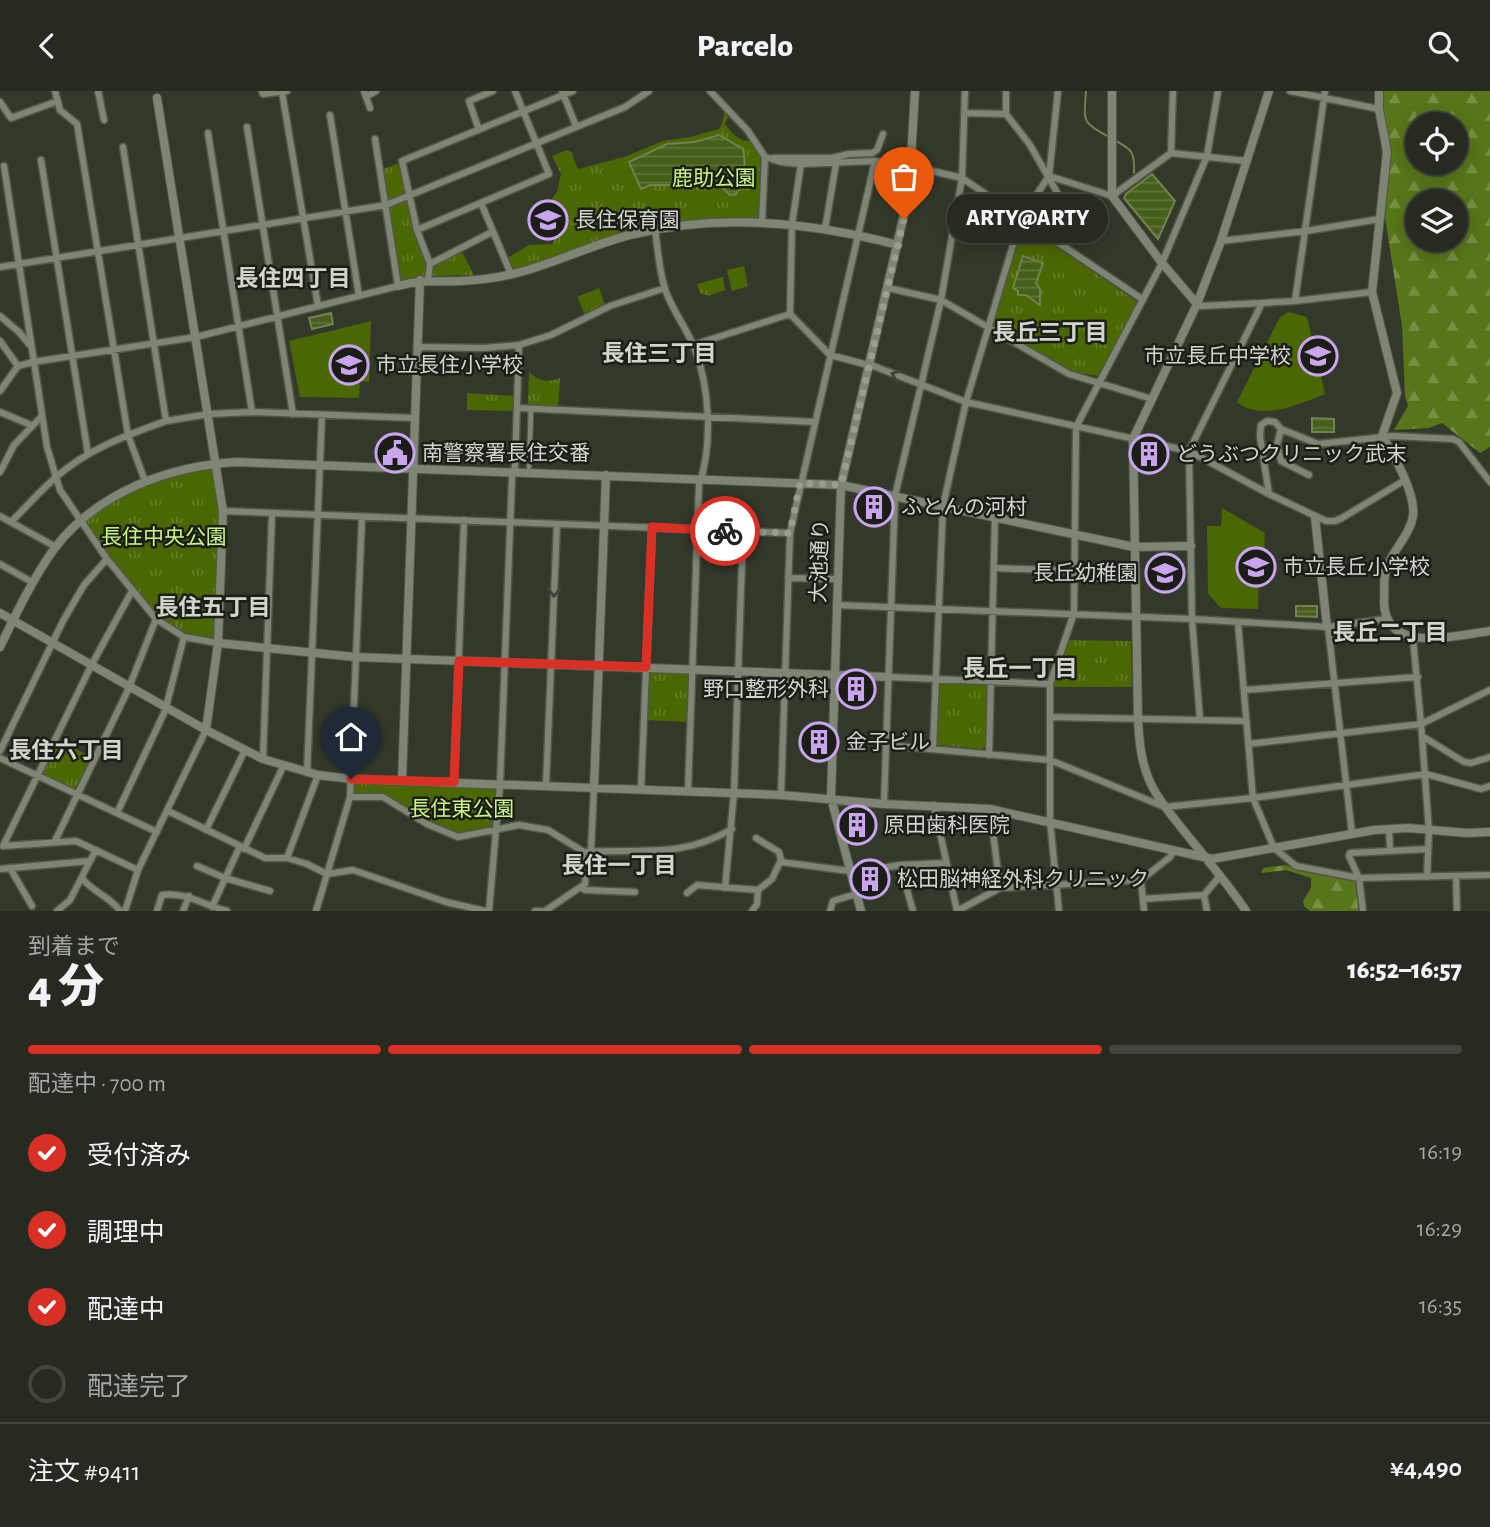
<!DOCTYPE html>
<html lang="ja">
<meta charset="utf-8">
<style>
:root{--surface:#262a20;--page:#2e3229;--text:#f1f3f6;--muted:#a4a7a5;--line:#42463e;--accent:#d93025}
body{margin:0;font-family:"Alegreya Sans","Noto Sans JP",sans-serif;background:var(--page);color:var(--text);height:100vh;display:flex;flex-direction:column;font-size:26px;white-space:nowrap}
*{box-sizing:border-box;margin:0}
p{font-size:23px;color:var(--muted)}
.icon{flex:none;width:38px;height:38px;fill:none;stroke:currentColor;stroke-width:2;stroke-linecap:round;stroke-linejoin:round}
.map{position:relative;height:820px;overflow:hidden}
.drawer{display:flex;flex-direction:column;background:var(--surface);flex:1}
.drawer>*{flex:none}
.buttons{position:absolute;left:1405px;top:21px;display:grid;gap:14px}
.buttons a{display:grid;place-items:center;width:63px;height:63px;border-radius:50%;background:var(--surface);box-shadow:0 4px 18px #0003,0 0 0 2px var(--line);font-size:35px}
.pin{position:absolute;display:grid;place-items:center;width:60px;height:60px;color:#fff;margin:-72px -30px;border-radius:50% 50% 50% 0;rotate:-45deg;box-shadow:0 0 7px #0007}
.pin .icon{rotate:45deg}
.courier{position:absolute;display:grid;place-items:center;width:70px;height:70px;margin:-35px;border:5px solid #d93025;border-radius:50%;background:#fff;color:#222;box-shadow:0 2px 9px #0007}
.bubble{position:absolute;height:49px;border-radius:24px;background:var(--surface);box-shadow:0 4px 18px #0003,0 0 0 2px var(--line);font-size:23px;font-weight:800;line-height:49px;text-align:center}
.summary em{font-style:normal;font-weight:800}
.summary div{display:flex;flex-direction:column-reverse}
.summary{display:flex;align-items:center;justify-content:space-between;height:119px;padding:0 28px}
h1{font-size:46px;font-weight:800;line-height:52px}
.bar{display:grid;grid-template-columns:repeat(4,1fr);gap:10px 7px;align-content:center;height:84px;padding:0 28px}
.bar i{height:9px;border-radius:5px;background:var(--line)}
.bar .active{background:var(--accent)}
.bar p{grid-column:span 4}
.line{display:flex;align-items:center;gap:18px;padding:0 28px;border-top:2px solid var(--line)}
.line div{flex:1}
ol{padding:0 28px;list-style:none}
li{display:flex;align-items:center;gap:21px;height:77px}
li p{margin-inline-start:auto}
li .icon{padding:7px;border-radius:50%;background:var(--accent);color:#fff;stroke-width:4}
li:last-child{color:var(--muted)}
li i{width:38px;height:38px;border:4px solid var(--line);border-radius:50%}
header{display:flex;justify-content:space-between;align-items:center;height:91px;padding:0 28px;background:var(--surface);font-size:32px;font-weight:800}
.map>svg:first-child{display:block}
.green{fill:#4b6703}
.forest{fill:url(#forest-firs);fill-rule:evenodd}
.park{fill:url(#park-tufts)}
.water{fill:url(#water-rules);stroke:#70824f;stroke-width:2}
.lines{fill:none;stroke-linecap:round;stroke-linejoin:round}
.stream{stroke:#70824f;stroke-width:2}
.pedestrian-casing{stroke:#51564a;stroke-width:7}
.minor-casing{stroke:#51564a;stroke-width:9}
.tertiary-casing{stroke:#51564a;stroke-width:10}
.pedestrian{stroke:#7e8575;stroke-width:4.5}
.minor{stroke:#7e8575;stroke-width:6}
.tertiary{stroke:#7e8575;stroke-width:8}
.oneway{stroke:#3e4238}
.done{stroke:#999e93;stroke-width:7;stroke-dasharray:0 12.6}
.route{stroke:#d93025;stroke-width:9}
.labels{text-anchor:middle;dominant-baseline:central;stroke-width:5;stroke-linejoin:round;paint-order:stroke}
.park-label{font-size:21px;fill:#caf582;stroke:#1b1e17}
.poi-label{font-size:21px;fill:#d1d5cc;stroke:#1b1e17;text-anchor:start}
.street-label{font-size:21px;fill:#d1d5cc;stroke:#1b1e17}
.neighbourhood-label{font-size:23px;font-weight:bold;fill:#d1d5cc;stroke:#1b1e17}
</style>
<header><svg class="icon" aria-label="back" viewBox="0 0 24 24"><path d="M15 5l-7 7 7 7"/></svg>Parcelo<svg class="icon" aria-label="search" viewBox="0 0 24 24"><circle cx="10" cy="10" r="6"/><path d="M15 15l6 6"/></svg></header>
<div class="map">
<svg width="1490" height="820" viewBox="0 0 1490 820">
<defs>
<pattern id="forest-firs" width="22" height="20" patternUnits="userSpaceOnUse" patternTransform="scale(1.75)"><rect width="22" height="20" fill="#587519"/><path d="M5 1l3.5 6h-7zM16 11l3.5 6h-7z" fill="#778e44"/></pattern>
<pattern id="park-tufts" width="24" height="20" patternUnits="userSpaceOnUse" patternTransform="scale(1.75)"><rect width="24" height="20" fill="#4b6703"/><path d="M3 7l-1-3M5 7V3M7 7l1-3M15 17l-1-3M17 17v-4M19 17l1-3" fill="none" stroke="#647c27"/></pattern>
<pattern id="water-rules" width="6" height="5" patternUnits="userSpaceOnUse" patternTransform="scale(1.75)"><rect width="6" height="5" fill="#475e1a"/><path d="M0 2.5h6" fill="none" stroke="#60743a"/></pattern>
</defs>
<rect width="100%" height="100%" fill="#32382a"/>
<path class="green" d="M1288,221L1307,226L1325,303C1300,313 1261,331 1237,311L1280,226Z
M371,230L369,291L360,290L359,307L300,306L289,250Z
M1222,417L1265,442L1263,485H1259L1258,518L1221,517L1208,503L1207,435H1221Z"/>
<path class="forest" d="M1384,0H1490V356L1480,362L1442,332L1429,337L1394,339L1408,315L1405,305L1402,235L1384,120L1389,55L1382,21ZM1418,33H1456V72H1418ZM1418,110H1456V149H1418Z
M1286,774L1298,779L1355,790L1362,820H1310L1304,815L1303,810L1311,797V787L1286,779L1261,782L1263,777Z"/>
<path class="park" d="M725,19L729,23L725,33C734,46 741,51 757,51L764,62L762,131L655,139L511,183L504,169L529,154L552,153L563,133L550,111L557,101L561,83L552,65L567,59L571,61L578,78L624,66L663,50L690,46L719,38L722,33Z
M399,72L429,173L427,186L421,185L399,190L383,78Z
M1023,133L1136,210L1137,213L1098,285L1070,280L991,235L1021,134Z
M461,159L474,184L430,185L432,174Z
M744,175L748,195L732,200L727,179Z
M723,186L725,199L709,205L700,202L697,193Z
M599,197L605,214L585,224L577,206Z
M529,281C539,290 547,292 560,287L558,316L528,314Z
M467,302L514,305V320L467,319Z
M216,372L223,420L218,552L184,546L156,528L81,430L145,390Z
M1067,549L1131,550L1132,596H1052Z
M651,580L690,583L687,631L646,629Z
M941,591L985,593L988,596L986,655L982,658L938,654L935,650L938,595Z
M55,648L94,667L78,703L38,685Z
M351,688L500,693L496,740L458,746L427,733L383,706H350Z"/>
<path class="water" d="M719,44L743,58C746,71 745,92 736,103L730,104L720,94H650L641,98L629,71L667,53L695,51Z
M1152,83L1175,110L1158,148L1124,107L1126,103Z
M1023,165L1043,172L1036,192L1040,198V214L1026,204H1018V200L1013,197Z
M331,222L333,233L312,238L309,227Z
M1312,327L1334,328V341H1312Z
M1296,515H1317V526L1296,525Z"/>
<g class="lines">
<path class="stream" d="M1086,0C1084,32 1081,30 1109,46
M1114,49C1132,58 1135,61 1134,82"/>
<g class="pedestrian-casing">
<path id="pedestrian" d="M529,376L531,318"/>
</g>
<g class="minor-casing">
<path id="minor" d="M55,0L60,19L77,33L128,344L145,390
M98,0L104,29
M262,0L263,3L287,0
M364,0L370,17
M562,0L576,35
M710,0L748,40L765,66L781,71L801,73L792,133L790,223L830,264L876,276L966,311L1189,360L1269,403L1326,430H1335L1342,427L1405,389
M1006,0V23L1030,54L1078,138L1063,155
M1290,0L1379,18
M282,1L318,215
M366,6L376,0
M0,11L11,27L58,10
M964,22L1006,23
M330,24L359,205
M247,36L293,323
M479,39L469,10L493,0
M123,56L166,330L209,323L252,321L208,42
M1171,62L1246,70
M773,67H832L849,63L872,62L877,59L883,43
M41,69L88,363
M801,73L875,70L919,77L962,87L1142,208
M4,75L47,356L60,399L107,468L156,528L184,546L218,552
M1049,85L1112,105L1171,62L1173,0
M481,112L511,183
M762,131L765,66
M825,138L836,73
M417,139L549,83L515,0
M655,139C658,158 659,179 665,198C672,219 686,236 694,256C710,296 713,354 699,394L688,700
M1221,150L1306,140L1380,128
M430,173L492,141
M0,176L386,114L625,16L649,0
M428,190L430,173L417,139L402,70L573,0
M888,197L941,209L1069,283L1152,308
M1295,210L1372,201
M1262,212L1295,210L1325,0
M1197,213L1201,215L1262,212L1189,360L1192,528L1328,536L1386,528
M0,225L19,241L29,253
M0,250L18,275
M693,254L790,223
M417,256L484,257L519,254
M0,300L18,275L33,271L196,246L398,195L375,48
M518,317L815,331
M0,321L31,334
M252,321L414,327
M1281,338L1277,354L1281,370L1309,384
M0,381L14,354L42,325
M1269,403L1260,345L1261,334L1267,330L1275,331L1281,338L1318,353L1393,345L1453,348L1459,351L1490,391
M223,420L790,442
M0,425L56,456
M11,431C25,417 39,401 54,388C85,359 127,344 166,330
M0,473L32,491
M994,477L1074,480
M788,487L837,488
M1074,487L1135,486
M836,514L1192,528L1200,629
M1238,532L1253,707L1274,757L1296,775L1359,787L1490,784
M1328,536L1352,743
M889,586L1050,593
M1244,599L1418,586
M1490,599L1421,633L1422,645L1464,671L1471,672L1490,666
M1050,626L1246,630
M1422,645L1429,740L1427,786
M1248,653L1421,633L1413,548
M886,654L1050,669L1165,716L1253,707L1426,683L1481,698L1490,695
M933,658L943,415L966,311L1021,127L1049,85L1058,0
M0,660L63,530L84,494L107,468
M989,664L995,426
M0,667L157,741
M263,668L272,422
M307,682L322,324
M454,691L464,429
M546,694L557,433
M641,698L652,436
M781,704L790,442L875,70
M350,706L362,426
M884,713L895,405L941,209L962,87L965,0
M934,714L957,820
M990,718L1000,797
M168,720L265,767H287L307,773L327,783L353,779L446,811L485,820
M117,722L165,620L184,546
M1389,737L1390,759
M206,739L245,659
M55,750L128,599L156,528
M3,755L92,573L132,500
M3,755L76,750L138,779
M244,758L283,676
M591,760L594,696
M287,767L318,684
M781,771L857,781L900,774L946,772
M900,774L913,820
M197,775L225,787L270,800
M10,777L32,815
M0,778L90,770L96,759
M1456,785L1457,820
M82,787C92,801 110,805 120,820
M1141,789L1144,820
M581,796L585,799L635,801
M725,797L734,702L743,441
M687,802L697,794L758,799
M1143,808L1204,804
M212,816L240,755
M57,820L70,809L90,770
M125,820L138,779L206,639
M157,820L162,804C189,801 202,814 227,820
M183,820L189,805
M316,820L350,706H383L427,733L458,746L519,734L548,739L584,761
M489,820L500,693L512,387L515,375L519,254L551,244L610,215L665,197
M535,820H540
M545,820L585,793C587,781 580,773 584,761C639,757 681,768 732,738
M752,820L757,813L758,799L772,788L781,769L779,761L756,747
M830,820L833,810L856,803
M957,820L1000,797L1141,789L1170,766L1173,761
M1059,820L1050,730V593L1074,522L1076,336L1162,172L1207,65L1218,0
M1207,820L1204,804L1220,785
M1363,820L1359,787L1349,765L1350,762L1428,758"/>
</g>
<g class="tertiary-casing">
<path id="tertiary" d="M1112,0V105L1162,172L1197,213
M1379,0V18L1387,61L1372,201L1397,302L1382,345C1394,364 1416,403 1413,425C1410,444 1392,460 1386,478C1383,488 1385,500 1384,510C1384,565 1456,544 1490,540
M157,7L223,420L218,552L206,639
M398,195C422,188 437,191 461,190C482,189 504,186 524,180C560,170 594,153 630,144C718,122 811,131 898,154
M1315,426L1327,536
M0,522L206,639L263,668L318,684L351,688L781,704L884,713L990,718L1212,768L1374,739L1408,737L1467,742L1490,741
M218,552L355,566L889,586
M0,556C16,523 32,489 54,458C97,401 169,375 237,371L841,394L1134,456L1191,455
M402,690L420,189
M594,696L606,384
M861,820L831,707L841,394L909,102L915,0
M1246,820C1226,790 1202,763 1180,735C1169,721 1157,707 1150,691C1141,671 1139,650 1138,628L1133,348L1197,213L1221,150L1269,0"/>
</g>
<use href="#pedestrian" class="pedestrian"/>
<use href="#minor" class="minor"/>
<use href="#tertiary" class="tertiary"/>
</g>
<defs><path id="oneway-chevron" d="M-2-3.5L2.5 0L-2 3.5" fill="none" stroke-width="1.6" stroke-linecap="round" stroke-linejoin="round" transform="scale(1.75)"/></defs>
<g class="oneway">
<use href="#oneway-chevron" transform="translate(896 284) rotate(-158)"/>
<use href="#oneway-chevron" transform="translate(554 501) rotate(92)"/>
</g>
<g class="lines">
<path class="done" d="M725,440L790,442L800,392L841,394L904,128"/>
<path class="route" d="M351,688L454,691L459,570L646,576L652,436L725,440"/>
</g>
<defs>
<g id="school-ring" transform="scale(2.0125)"><circle r="9.5" fill="#1b1e17" stroke="#c9a5ee" stroke-width="1.5"/><path d="M0-5L7-2L0 1L-7-2ZM-4 1L0 2.5L4 1V4Q0 6-4 4Z" fill="#c9a5ee"/></g>
<g id="civic-ring" transform="scale(2.0125)"><circle r="9.5" fill="#1b1e17" stroke="#c9a5ee" stroke-width="1.5"/><path d="M-.6-6.5H3V-4.5H.6V-3L4-1V1h2V6H-6V1h2V-1L-.6-3ZM-1.2 2.5V6h2.4V2.5Z" fill="#c9a5ee"/></g>
<g id="building-ring" transform="scale(2.0125)"><circle r="9.5" fill="#1b1e17" stroke="#c9a5ee" stroke-width="1.5"/><path d="M-4-6H4V6H1V3H-1V6H-4ZM-2.5-4.3h1.7v1.8h-1.7ZM.8-4.3h1.7v1.8H.8ZM-2.5-1h1.7V.8h-1.7ZM.8-1h1.7V.8H.8Z" fill="#c9a5ee"/></g>
</defs>
<g fill-rule="evenodd">
<use href="#school-ring" x="548" y="129"/>
<use href="#school-ring" x="1318" y="265"/>
<use href="#school-ring" x="349" y="274"/>
<use href="#civic-ring" x="395" y="362"/>
<use href="#building-ring" x="1149" y="363"/>
<use href="#building-ring" x="874" y="416"/>
<use href="#school-ring" x="1256" y="476"/>
<use href="#school-ring" x="1165" y="482"/>
<use href="#building-ring" x="856" y="598"/>
<use href="#building-ring" x="819" y="651"/>
<use href="#building-ring" x="857" y="734"/>
<use href="#building-ring" x="870" y="788"/>
</g>
<g class="labels">
<g class="park-label">
<text x="714" y="87">鹿助公園</text>
<text x="164" y="446">長住中央公園</text>
<text x="462" y="718">長住東公園</text>
</g>
<g class="poi-label">
<text x="575" y="129">長住保育園</text>
<text x="1291" y="265" text-anchor="end">市立長丘中学校</text>
<text x="376" y="274">市立長住小学校</text>
<text x="422" y="362">南警察署長住交番</text>
<text x="1176" y="363">どうぶつクリニック武末</text>
<text x="901" y="416">ふとんの河村</text>
<text x="1283" y="476">市立長丘小学校</text>
<text x="1138" y="482" text-anchor="end">長丘幼稚園</text>
<text x="829" y="598" text-anchor="end">野口整形外科</text>
<text x="846" y="651">金子ビル</text>
<text x="884" y="734">原田歯科医院</text>
<text x="897" y="788">松田脳神経外科クリニック</text>
</g>
<g class="street-label">
<text transform="translate(820 470) rotate(-88)">大池通り</text>
</g>
<g class="neighbourhood-label">
<text x="293" y="188">長住四丁目</text>
<text x="1050" y="242">長丘三丁目</text>
<text x="659" y="263">長住三丁目</text>
<text x="213" y="517">長住五丁目</text>
<text x="1390" y="542">長丘二丁目</text>
<text x="1020" y="578">長丘一丁目</text>
<text x="66" y="660">長住六丁目</text>
<text x="619" y="775">長住一丁目</text>
</g>
</g>
</svg>
<div class="buttons">
<a><svg class="icon" aria-label="locate" viewBox="0 0 24 24"><circle cx="12" cy="12" r="6"/><path d="M12 2v4M12 18v4M2 12h4M18 12h4"/></svg></a>
<a><svg class="icon" aria-label="layers" viewBox="0 0 24 24"><path d="M12 4l9 5-9 5-9-5zM3 14l9 5 9-5"/></svg></a>
</div>
<div class="pin" style="left:904px;top:128px;background:#ea580c"><svg class="icon" aria-label="bag" viewBox="0 0 24 24"><path d="M5 8h14l-1 12H6zM9 8a3 3 0 0 1 6 0"/></svg></div>
<div class="pin" style="left:351px;top:688px;background:#1f2937"><svg class="icon" aria-label="home" viewBox="0 0 24 24"><path d="M3 11l9-7 9 7M6 9v11h12V9"/></svg></div>
<div class="courier" style="left:725px;top:440px"><svg class="icon" aria-label="bike" viewBox="0 0 24 24"><circle cx="6" cy="16" r="4"/><circle cx="18" cy="16" r="4"/><path d="M6 16l4-8h5l3 8M10 8l3 8H6M13 5h3"/></svg></div>
<div class="bubble" style="left:947px;top:103px;width:161px">ARTY@ARTY</div>
</div>
<section class="drawer">
<div class="summary"><div><h1>4 分</h1><p>到着まで</p></div><em>16:52–16:57</em></div>
<div class="bar"><i class="active"></i><i class="active"></i><i class="active"></i><i></i><p>配達中 · 700 m</p></div>
<ol>
<li><svg class="icon" aria-label="check" viewBox="0 0 24 24"><path d="M5 12l5 5 9-10"/></svg>受付済み<p>16:19</p></li>
<li><svg class="icon" aria-label="check" viewBox="0 0 24 24"><path d="M5 12l5 5 9-10"/></svg>調理中<p>16:29</p></li>
<li><svg class="icon" aria-label="check" viewBox="0 0 24 24"><path d="M5 12l5 5 9-10"/></svg>配達中<p>16:35</p></li>
<li><i></i>配達完了</li>
</ol>
<div class="line" style="height:91px"><div>注文 #9411</div><b>¥4,490</b></div>
</section>
